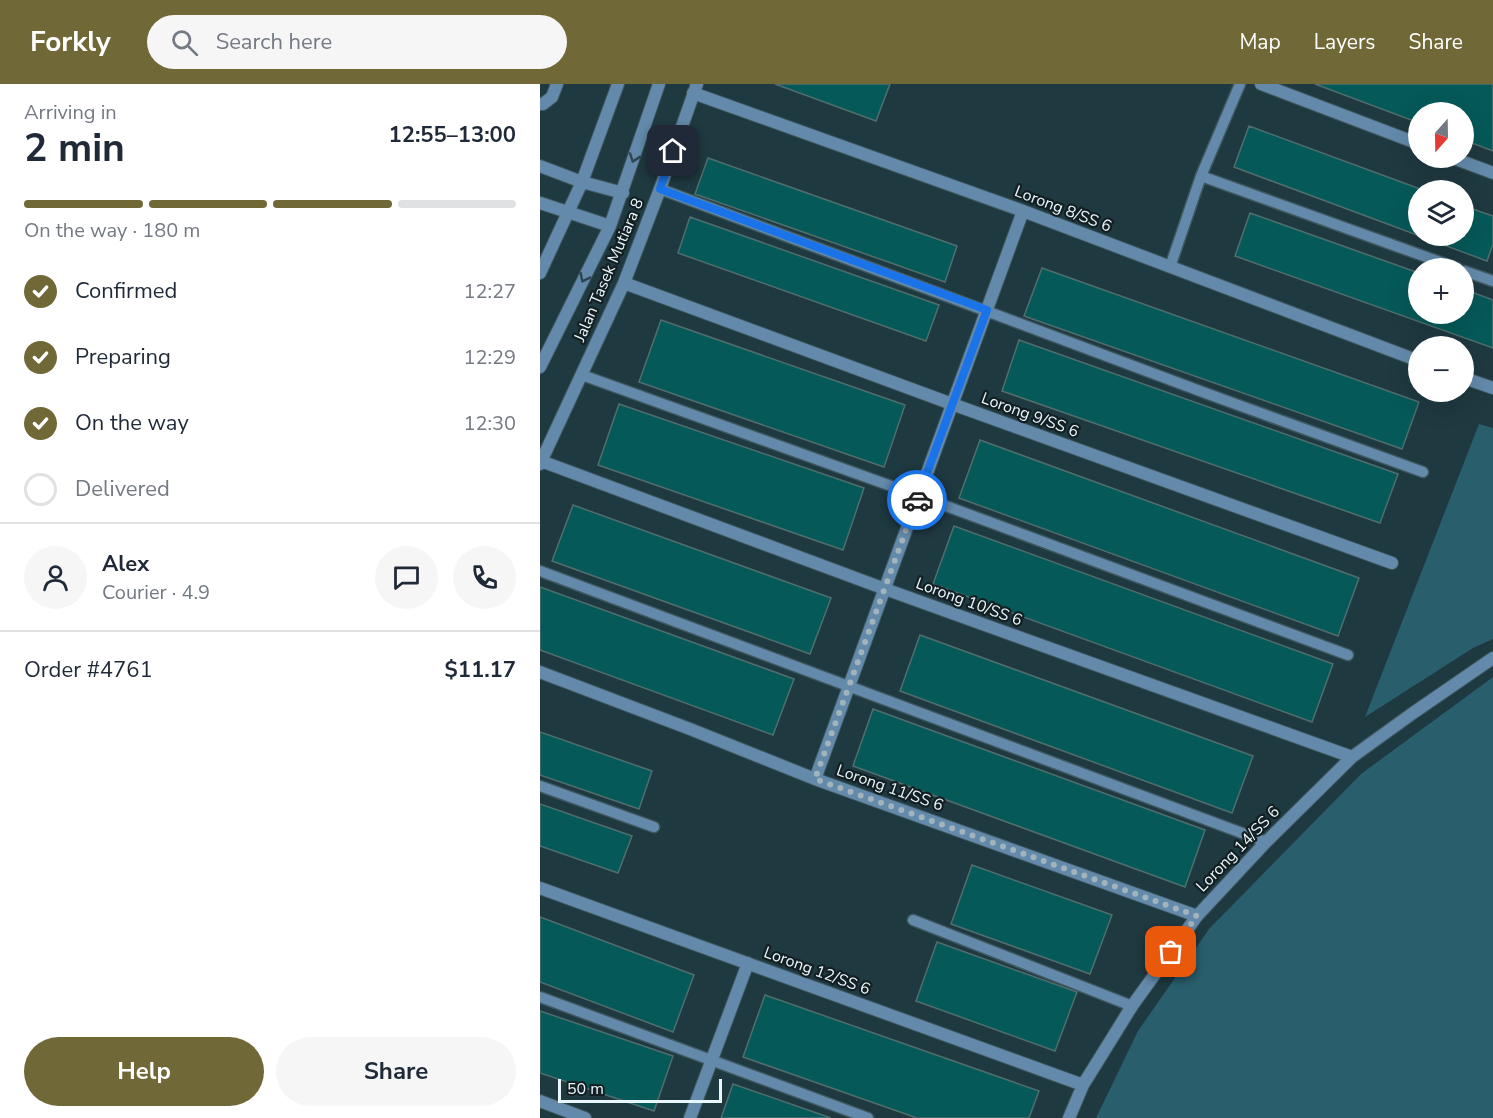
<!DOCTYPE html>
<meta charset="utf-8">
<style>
:root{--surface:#fff;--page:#f6f6f7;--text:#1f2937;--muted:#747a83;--line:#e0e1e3;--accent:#706836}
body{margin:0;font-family:"Nunito Sans",sans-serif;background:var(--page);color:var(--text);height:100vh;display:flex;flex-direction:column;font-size:22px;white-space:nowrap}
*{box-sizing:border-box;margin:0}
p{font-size:20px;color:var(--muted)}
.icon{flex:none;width:33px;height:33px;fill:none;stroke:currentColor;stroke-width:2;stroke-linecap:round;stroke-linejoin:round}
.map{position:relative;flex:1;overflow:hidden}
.side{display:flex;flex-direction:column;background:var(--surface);width:540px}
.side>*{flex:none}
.needle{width:39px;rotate:200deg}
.controls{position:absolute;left:868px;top:18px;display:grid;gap:12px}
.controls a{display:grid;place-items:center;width:66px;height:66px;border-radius:50%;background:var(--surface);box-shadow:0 6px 24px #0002;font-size:30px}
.scale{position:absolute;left:18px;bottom:15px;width:164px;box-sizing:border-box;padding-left:6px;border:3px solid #e8f7fc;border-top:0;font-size:16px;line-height:21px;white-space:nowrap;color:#e8f7fc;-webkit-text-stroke:4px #131f22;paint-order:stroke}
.pin{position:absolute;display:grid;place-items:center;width:51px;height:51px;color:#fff;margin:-26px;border-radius:12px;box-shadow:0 3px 9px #0006}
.courier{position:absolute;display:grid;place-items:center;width:60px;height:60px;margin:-30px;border:4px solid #1a73e8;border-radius:50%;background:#fff;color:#222;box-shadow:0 2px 8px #0007}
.overview em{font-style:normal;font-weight:700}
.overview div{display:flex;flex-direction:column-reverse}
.overview{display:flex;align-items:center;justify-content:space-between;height:102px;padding:0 24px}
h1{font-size:39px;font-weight:700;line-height:45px}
.bar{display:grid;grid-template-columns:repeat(4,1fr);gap:9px 6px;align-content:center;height:72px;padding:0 24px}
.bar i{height:8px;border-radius:4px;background:var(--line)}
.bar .selected{background:var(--accent)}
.bar p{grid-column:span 4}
.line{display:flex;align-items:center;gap:15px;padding:0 24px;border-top:2px solid var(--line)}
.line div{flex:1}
.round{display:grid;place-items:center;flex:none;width:63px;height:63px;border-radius:32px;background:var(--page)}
ol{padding:0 24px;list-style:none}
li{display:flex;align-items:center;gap:18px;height:66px}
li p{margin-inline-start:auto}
li .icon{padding:6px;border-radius:50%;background:var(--accent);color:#fff;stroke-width:4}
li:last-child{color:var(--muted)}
li i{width:33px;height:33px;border:3px solid var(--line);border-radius:50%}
.primary-button{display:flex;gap:12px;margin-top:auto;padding:12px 24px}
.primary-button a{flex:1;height:69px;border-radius:36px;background:var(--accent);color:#fff;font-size:24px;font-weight:700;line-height:69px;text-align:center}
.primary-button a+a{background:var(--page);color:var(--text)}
header{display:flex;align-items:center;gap:36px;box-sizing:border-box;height:84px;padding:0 30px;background:var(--accent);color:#fff}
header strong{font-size:28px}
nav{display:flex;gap:33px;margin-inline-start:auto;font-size:21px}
.search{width:420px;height:54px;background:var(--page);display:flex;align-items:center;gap:15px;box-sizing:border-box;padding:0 21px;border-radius:33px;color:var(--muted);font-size:22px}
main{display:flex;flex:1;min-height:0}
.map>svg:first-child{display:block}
.green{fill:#295e6d}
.building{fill:#065959;stroke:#506e6d;stroke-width:1.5}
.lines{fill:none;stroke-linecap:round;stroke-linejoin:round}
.service-casing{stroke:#3f575f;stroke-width:13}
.minor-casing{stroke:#3f575f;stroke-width:14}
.tertiary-casing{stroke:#3f575f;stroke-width:14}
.service{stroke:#638aab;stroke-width:10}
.minor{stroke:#638aab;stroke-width:12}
.tertiary{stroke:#638aab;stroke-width:12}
.oneway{stroke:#2f4452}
.done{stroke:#a2b4bb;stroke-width:6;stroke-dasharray:0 10.8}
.route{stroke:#1a73e8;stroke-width:8}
.labels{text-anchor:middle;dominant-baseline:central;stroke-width:4.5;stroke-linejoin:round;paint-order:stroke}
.street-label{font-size:16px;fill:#e8f7fc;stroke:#131f22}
</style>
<header>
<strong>Forkly</strong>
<div class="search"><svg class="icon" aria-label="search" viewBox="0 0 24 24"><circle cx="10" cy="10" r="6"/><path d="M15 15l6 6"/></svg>Search here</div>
<nav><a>Map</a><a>Layers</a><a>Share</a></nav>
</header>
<main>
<section class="side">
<div class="overview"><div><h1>2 min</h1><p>Arriving in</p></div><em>12:55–13:00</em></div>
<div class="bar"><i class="selected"></i><i class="selected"></i><i class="selected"></i><i></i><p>On the way · 180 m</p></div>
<ol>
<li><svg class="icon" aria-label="check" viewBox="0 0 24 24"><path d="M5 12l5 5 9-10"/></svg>Confirmed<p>12:27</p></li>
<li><svg class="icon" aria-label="check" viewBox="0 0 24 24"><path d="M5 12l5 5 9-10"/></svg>Preparing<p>12:29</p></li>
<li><svg class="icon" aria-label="check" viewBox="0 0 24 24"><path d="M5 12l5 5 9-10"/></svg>On the way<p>12:30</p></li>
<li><i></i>Delivered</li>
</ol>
<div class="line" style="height:108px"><a class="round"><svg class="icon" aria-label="person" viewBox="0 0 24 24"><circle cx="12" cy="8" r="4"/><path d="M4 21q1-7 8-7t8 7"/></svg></a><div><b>Alex</b><p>Courier · 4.9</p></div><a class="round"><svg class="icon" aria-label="chat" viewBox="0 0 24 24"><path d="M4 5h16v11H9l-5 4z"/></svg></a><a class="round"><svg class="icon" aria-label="phone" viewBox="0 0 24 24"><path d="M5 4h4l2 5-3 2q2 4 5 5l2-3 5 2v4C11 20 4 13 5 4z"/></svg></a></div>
<div class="line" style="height:78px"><div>Order #4761</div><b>$11.17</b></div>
<div class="primary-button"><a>Help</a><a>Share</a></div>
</section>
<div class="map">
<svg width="953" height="1034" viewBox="0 0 953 1034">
<rect width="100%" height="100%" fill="#1f3941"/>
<path class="green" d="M939,340L953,344V555L933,564L825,633Z
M953,593V1034H556L598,947L669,845L821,690Z"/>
<path class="building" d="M235,0H350L336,37Z
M775,0H953V67L924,56V28H879V39Z
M709,42L883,106H879V152H924V122L953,132V160L947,177L694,83Z
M168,74L417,162L405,198L155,110Z
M710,129L879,189V230H924V205L953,216V264L695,172Z
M150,133L399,221L386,257L138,169Z
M502,184L879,318L862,365L484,232Z
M121,236L365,321L344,383L99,298Z
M479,256L858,390L840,439L462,307Z
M79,320L324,404L303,466L58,381Z
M440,356L819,494L798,552L419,414Z
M33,421L291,514L270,570L12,477Z
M414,442L793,580L772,638L393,500Z
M0,503L254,595L233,651L0,566Z
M380,551L713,672L692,729L360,607Z
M333,625L665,746L645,803L313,682Z
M0,648L112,687L99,725L0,691Z
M0,720L92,752L78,789L0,762Z
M432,781L572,831L550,890L411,840Z
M0,833L154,891L133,948L0,898Z
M397,858L537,908L515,967L376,917Z
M225,911L499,1007L489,1034H377L203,973Z
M0,927L133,972L114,1027L0,989Z
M193,1000L291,1034H181Z"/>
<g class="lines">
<g class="service-casing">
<path id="service" d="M661,92L917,184
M120,105L668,310L883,388
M630,183L661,92L700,0
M924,187L953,197
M42,291L379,412L808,571
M0,487L726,758
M0,702L114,743
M373,836L592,922
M0,913L328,1034"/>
</g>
<g class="minor-casing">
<path id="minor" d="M721,0L879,60
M153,9L483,127L879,277
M0,20H3L12,13L17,0
M913,74L953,89
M84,199L412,320L852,479
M924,294L953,304
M1,377L345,505L812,673
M0,380L84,199L120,105L157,0
M0,588L150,645L275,695L657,832
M275,695L483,127
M0,804L543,1001
M0,1017L45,1034
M150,1034L208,879
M529,1034L543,1001L592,922L657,832L726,758L812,673L873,629L953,574"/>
</g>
<g class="tertiary-casing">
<path id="tertiary" d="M0,82L42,98L83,109
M0,119L70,142
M0,189L42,98L78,0
M0,283L70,142L119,0"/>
</g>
<use href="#service" class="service"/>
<use href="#minor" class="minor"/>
<use href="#tertiary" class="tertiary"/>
</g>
<defs><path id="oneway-chevron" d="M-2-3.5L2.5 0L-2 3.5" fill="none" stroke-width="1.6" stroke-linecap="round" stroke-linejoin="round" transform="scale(1.5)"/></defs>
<g class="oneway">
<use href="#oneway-chevron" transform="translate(94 74) rotate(109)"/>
<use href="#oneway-chevron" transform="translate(44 194) rotate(116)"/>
</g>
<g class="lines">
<path class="done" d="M377,416L275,695L657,832L631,868"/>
<path class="route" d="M133,67L120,105L447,226L377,416"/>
</g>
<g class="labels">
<g class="street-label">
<text transform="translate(523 125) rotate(21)">Lorong 8/SS 6</text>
<text transform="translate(69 186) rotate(-67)">Jalan Tasek Mutiara 8</text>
<text transform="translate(490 331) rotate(20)">Lorong 9/SS 6</text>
<text transform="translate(429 518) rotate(20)">Lorong 10/SS 6</text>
<text transform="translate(350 704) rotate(19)">Lorong 11/SS 6</text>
<text transform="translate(698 765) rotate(-46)">Lorong 14/SS 6</text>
<text transform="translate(277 887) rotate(20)">Lorong 12/SS 6</text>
</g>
</g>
</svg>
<div class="controls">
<a><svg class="needle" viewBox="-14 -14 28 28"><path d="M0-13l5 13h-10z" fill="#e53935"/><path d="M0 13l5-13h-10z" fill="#747a83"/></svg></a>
<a><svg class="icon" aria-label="layers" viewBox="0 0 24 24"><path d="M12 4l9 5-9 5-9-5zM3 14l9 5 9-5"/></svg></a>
<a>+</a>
<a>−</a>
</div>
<div class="scale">50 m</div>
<div class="pin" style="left:631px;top:868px;background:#ea580c"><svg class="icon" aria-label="bag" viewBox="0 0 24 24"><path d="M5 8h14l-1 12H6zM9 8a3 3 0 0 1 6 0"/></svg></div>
<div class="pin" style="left:133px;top:67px;background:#1f2937"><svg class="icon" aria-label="home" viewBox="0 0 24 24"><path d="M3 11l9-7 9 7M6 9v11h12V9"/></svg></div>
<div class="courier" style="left:377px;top:416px"><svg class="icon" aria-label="car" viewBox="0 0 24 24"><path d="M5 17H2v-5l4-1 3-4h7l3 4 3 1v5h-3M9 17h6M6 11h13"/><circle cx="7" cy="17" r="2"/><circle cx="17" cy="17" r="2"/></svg></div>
</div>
</main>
